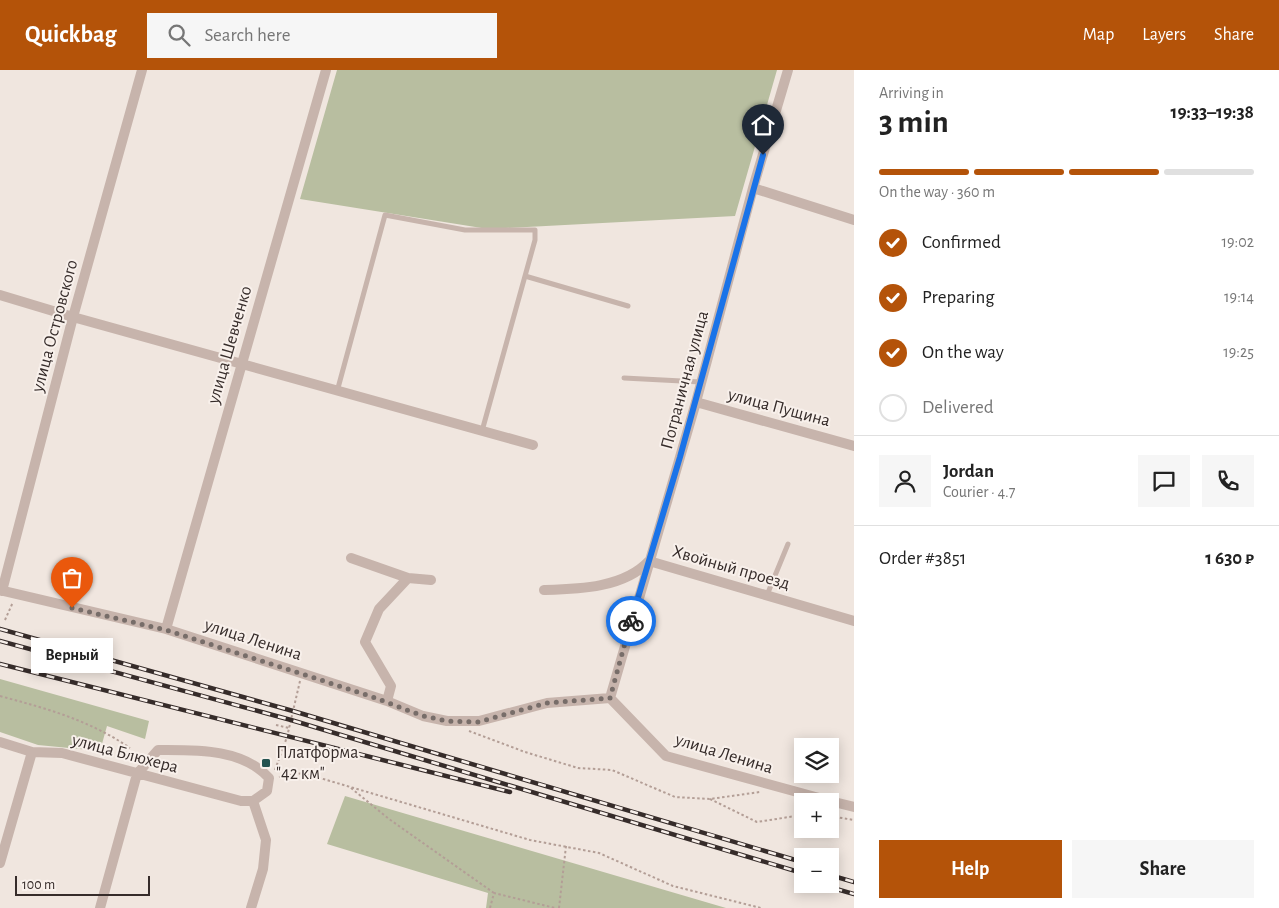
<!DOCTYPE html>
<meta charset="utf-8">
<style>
:root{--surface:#fff;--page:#f6f6f6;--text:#222;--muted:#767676;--line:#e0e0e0;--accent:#b45309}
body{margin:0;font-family:"Alegreya Sans",sans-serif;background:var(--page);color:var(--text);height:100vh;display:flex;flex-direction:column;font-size:19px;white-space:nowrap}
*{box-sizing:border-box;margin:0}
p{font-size:16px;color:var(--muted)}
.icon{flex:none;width:28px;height:28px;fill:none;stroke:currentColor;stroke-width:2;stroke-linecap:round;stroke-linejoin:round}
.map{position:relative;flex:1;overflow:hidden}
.sheet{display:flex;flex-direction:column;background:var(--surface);width:425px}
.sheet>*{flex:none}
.buttons{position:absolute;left:794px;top:668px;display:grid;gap:10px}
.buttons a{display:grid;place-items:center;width:45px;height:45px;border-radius:0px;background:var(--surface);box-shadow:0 2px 12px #0003;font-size:25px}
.scale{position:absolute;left:15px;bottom:12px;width:135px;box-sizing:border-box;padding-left:5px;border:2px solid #362c2a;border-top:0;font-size:14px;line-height:18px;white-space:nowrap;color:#362c2a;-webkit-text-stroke:4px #f8f0eb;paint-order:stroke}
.pin{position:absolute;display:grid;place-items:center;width:42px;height:42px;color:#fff;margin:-51px -21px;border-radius:50% 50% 50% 0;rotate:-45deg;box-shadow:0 0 5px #0007}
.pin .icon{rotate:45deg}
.courier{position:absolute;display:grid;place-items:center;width:50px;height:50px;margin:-25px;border:4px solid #1a73e8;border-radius:50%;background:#fff;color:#222;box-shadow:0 1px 6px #0007}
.bubble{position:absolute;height:35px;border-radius:0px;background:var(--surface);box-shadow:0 2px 12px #0003;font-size:16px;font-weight:700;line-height:35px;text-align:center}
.headline em{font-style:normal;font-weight:700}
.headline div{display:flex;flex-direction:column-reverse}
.headline{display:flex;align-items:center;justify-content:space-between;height:85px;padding:0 25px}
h1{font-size:32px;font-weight:700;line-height:38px}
.bar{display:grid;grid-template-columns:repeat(4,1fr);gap:8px 5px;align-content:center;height:60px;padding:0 25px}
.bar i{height:6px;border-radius:4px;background:var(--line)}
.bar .current{background:var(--accent)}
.bar p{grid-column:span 4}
.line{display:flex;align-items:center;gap:12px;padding:0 25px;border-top:1px solid var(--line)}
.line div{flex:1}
.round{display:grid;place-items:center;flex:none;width:52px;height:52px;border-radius:0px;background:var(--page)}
ol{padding:0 25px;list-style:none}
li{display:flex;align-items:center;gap:15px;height:55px}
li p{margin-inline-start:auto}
li .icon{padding:5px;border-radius:50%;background:var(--accent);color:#fff;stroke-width:4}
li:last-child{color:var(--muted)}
li i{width:28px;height:28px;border:2px solid var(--line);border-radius:50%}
.action{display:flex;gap:10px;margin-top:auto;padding:10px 25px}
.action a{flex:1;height:58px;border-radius:0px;background:var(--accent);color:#fff;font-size:20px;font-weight:700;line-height:58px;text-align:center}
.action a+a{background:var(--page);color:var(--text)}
header{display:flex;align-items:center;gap:30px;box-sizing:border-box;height:70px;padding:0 25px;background:var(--accent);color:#fff}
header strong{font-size:24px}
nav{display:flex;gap:28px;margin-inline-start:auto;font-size:18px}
.search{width:350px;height:45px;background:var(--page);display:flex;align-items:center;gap:12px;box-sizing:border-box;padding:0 18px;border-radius:0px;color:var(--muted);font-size:19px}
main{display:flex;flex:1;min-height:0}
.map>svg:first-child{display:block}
.green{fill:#b8bea0}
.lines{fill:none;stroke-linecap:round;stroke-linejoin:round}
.path{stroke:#b39e96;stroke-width:2;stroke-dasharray:2.5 2.5;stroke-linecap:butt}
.service{stroke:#c7b4ac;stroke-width:5}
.minor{stroke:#c7b4ac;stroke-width:10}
.rail-casing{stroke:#362c2a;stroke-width:4.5}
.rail{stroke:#f8f0eb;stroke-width:2.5;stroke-dasharray:8;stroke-linecap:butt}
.done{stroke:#776d69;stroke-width:5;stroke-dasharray:0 9}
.route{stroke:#1a73e8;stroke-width:6}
.poi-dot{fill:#245350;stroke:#f8f0eb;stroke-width:2}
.labels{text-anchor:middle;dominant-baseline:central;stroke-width:4;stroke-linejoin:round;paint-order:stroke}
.street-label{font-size:18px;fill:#362c2a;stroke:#f8f0eb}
.poi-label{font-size:18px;fill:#362c2a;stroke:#f8f0eb;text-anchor:start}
</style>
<header>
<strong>Quickbag</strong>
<div class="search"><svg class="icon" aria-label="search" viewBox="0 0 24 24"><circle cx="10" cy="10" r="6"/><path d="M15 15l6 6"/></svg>Search here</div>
<nav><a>Map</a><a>Layers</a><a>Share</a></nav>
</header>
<main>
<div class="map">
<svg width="854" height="838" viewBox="0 0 854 838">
<rect width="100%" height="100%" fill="#f0e6df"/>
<path class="green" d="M337,0H777L735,146L488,159L300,129Z
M0,609L149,651L145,669L107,656L100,681L38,675L0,662Z
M345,726L726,838H486L488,823L327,774Z"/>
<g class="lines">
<path class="path" d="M5,550L13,532
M0,626C48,639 89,650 130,678
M276,655L289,658
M469,661L525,682L578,698L612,700L675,727L710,729L760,722
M275,700L287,667L300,611
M279,707L303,703L530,770L599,783L673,816L761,838
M351,718L389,749L494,823
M710,729L757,752L802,745
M830,746L854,750
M490,838L494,823L555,838
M559,838L566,776"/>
<path class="service" d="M525,206L628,236
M624,308L701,312
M338,318L385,145L465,160H535V170L482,361
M767,525L788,474"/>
<path class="minor" d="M753,118L854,150
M0,225L73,247L533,375
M696,332L854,376
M351,488L408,508L431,510
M0,520L166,559L387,631L423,646L447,651H479L547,633L610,628
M544,520C579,519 624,518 649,491L854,551
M2,521L73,247L142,0
M166,559L326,0
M610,628L696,332L753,118L788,0
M610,628L666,686L830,731
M387,631L391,616L365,572L379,539L408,508
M0,672L32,682L62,683L241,731H253L267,721L269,708C242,678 195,680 158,680L137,704L100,838
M830,731L854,737
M0,793L32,682
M251,838L263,799L266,770L253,731"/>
<g class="rail-casing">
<path id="rail" d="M0,559L293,641L802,792
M0,571L291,650L802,803
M0,594L510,722
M830,805L854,812
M819,814L854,824"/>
</g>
<use href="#rail" class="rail"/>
</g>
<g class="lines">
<path class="done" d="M72,538L166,560L370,626L423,646L447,651L478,652L547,633L610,628L631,551"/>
<path class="route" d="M631,551L680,387L763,85"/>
</g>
<rect class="poi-dot" x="261" y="688" width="10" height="10" rx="2.5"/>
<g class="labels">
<g class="street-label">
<text transform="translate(55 256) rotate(-75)">улица Островского</text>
<text transform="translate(230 275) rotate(-74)">улица Шевченко</text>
<text transform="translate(685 310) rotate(-75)">Пограничная улица</text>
<text transform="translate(779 338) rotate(15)">улица Пущина</text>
<text transform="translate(731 498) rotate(16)">Хвойный проезд</text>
<text transform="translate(253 570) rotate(18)">улица Ленина</text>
<text transform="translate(125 684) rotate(15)">улица Блюхера</text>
<text transform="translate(724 684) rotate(17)">улица Ленина</text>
</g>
<g class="poi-label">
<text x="276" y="683">Платформа<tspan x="276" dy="21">"42 км"</tspan></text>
</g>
</g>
</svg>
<div class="buttons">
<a><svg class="icon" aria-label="layers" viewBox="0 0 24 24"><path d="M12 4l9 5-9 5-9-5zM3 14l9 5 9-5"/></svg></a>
<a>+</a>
<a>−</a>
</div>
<div class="scale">100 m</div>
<div class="pin" style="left:72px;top:538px;background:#ea580c"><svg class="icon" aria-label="bag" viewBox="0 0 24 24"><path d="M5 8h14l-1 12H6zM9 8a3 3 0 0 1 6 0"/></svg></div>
<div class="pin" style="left:763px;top:85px;background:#1f2937"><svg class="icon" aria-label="home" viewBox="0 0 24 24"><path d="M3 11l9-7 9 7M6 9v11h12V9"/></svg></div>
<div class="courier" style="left:631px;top:551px"><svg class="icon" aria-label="bike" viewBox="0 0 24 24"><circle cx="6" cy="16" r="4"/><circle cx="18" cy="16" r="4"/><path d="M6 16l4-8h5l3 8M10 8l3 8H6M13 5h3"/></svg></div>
<div class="bubble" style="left:31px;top:568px;width:82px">Верный</div>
</div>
<section class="sheet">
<div class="headline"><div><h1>3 min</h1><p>Arriving in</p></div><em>19:33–19:38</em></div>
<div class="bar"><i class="current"></i><i class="current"></i><i class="current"></i><i></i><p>On the way · 360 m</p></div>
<ol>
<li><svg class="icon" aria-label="check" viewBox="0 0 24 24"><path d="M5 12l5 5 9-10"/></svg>Confirmed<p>19:02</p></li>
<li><svg class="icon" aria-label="check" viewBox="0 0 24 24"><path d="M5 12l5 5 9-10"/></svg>Preparing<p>19:14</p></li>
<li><svg class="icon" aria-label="check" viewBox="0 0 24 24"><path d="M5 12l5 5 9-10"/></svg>On the way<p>19:25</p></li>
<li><i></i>Delivered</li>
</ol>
<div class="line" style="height:90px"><a class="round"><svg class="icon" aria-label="person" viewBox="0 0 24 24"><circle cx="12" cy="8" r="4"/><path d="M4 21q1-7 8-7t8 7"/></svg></a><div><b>Jordan</b><p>Courier · 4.7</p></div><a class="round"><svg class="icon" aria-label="chat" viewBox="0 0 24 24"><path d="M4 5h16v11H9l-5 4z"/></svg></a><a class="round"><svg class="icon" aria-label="phone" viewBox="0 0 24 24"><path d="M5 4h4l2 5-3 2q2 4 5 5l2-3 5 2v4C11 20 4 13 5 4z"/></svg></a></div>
<div class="line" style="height:65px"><div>Order #3851</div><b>1 630 ₽</b></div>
<div class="action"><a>Help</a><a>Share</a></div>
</section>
</main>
